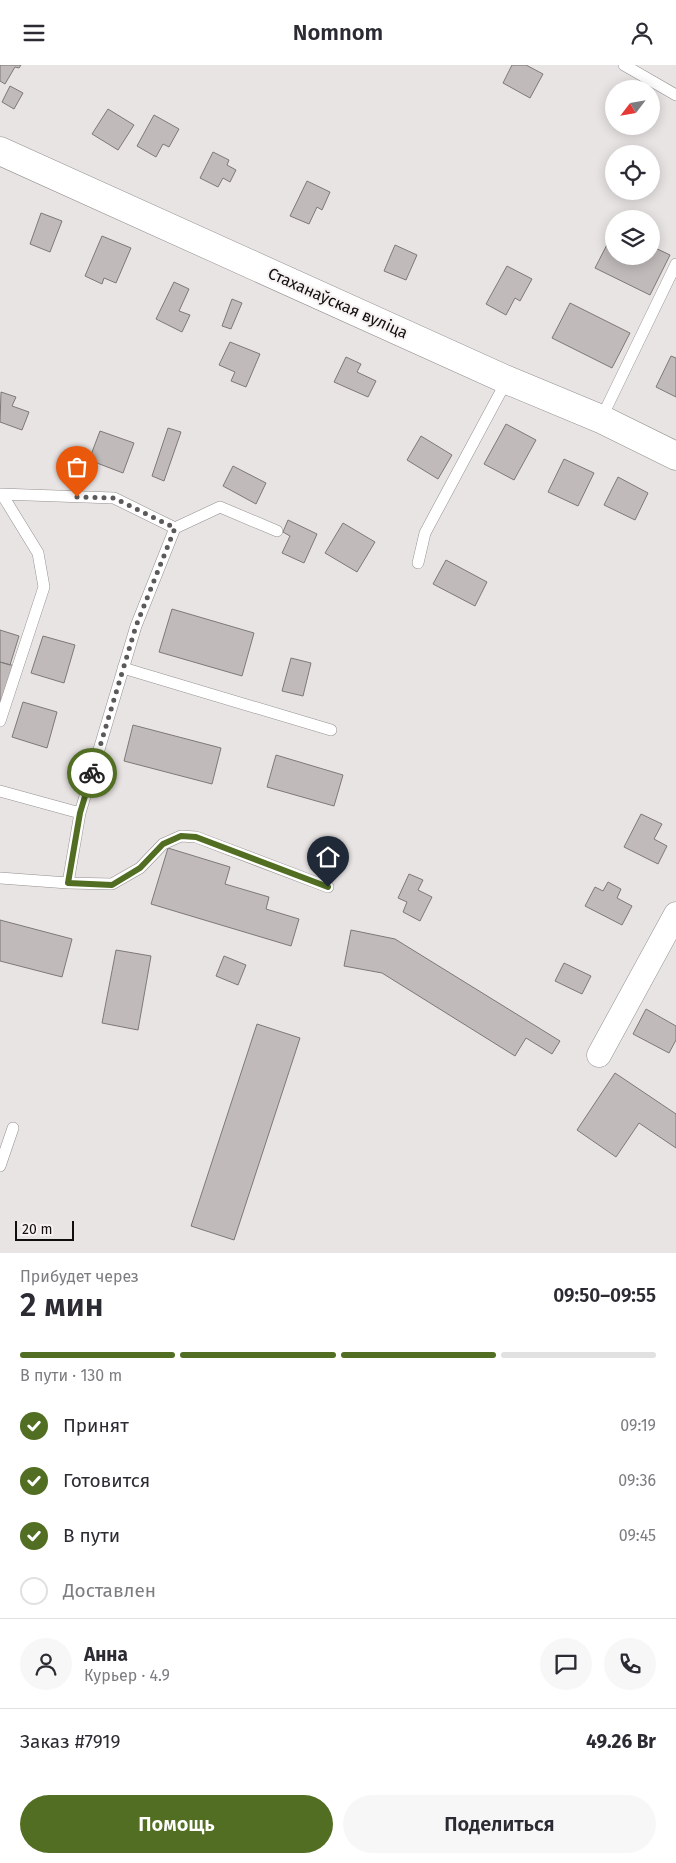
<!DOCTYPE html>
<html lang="ru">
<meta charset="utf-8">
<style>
:root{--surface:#fff;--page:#f7f7f7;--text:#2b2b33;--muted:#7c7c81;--line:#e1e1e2;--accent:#516e22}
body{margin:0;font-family:"Fira Sans",sans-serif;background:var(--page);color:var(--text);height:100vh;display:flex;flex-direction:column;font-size:19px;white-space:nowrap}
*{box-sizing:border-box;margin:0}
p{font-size:16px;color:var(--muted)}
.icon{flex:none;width:28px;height:28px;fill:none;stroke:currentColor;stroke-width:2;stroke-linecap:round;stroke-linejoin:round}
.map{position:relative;height:1188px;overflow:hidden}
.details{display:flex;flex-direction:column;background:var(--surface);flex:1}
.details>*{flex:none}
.needle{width:32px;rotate:239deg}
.buttons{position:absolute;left:605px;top:15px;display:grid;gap:10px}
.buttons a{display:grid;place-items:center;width:55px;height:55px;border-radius:50%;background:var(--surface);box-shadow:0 2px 12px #0003;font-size:25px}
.scale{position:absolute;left:15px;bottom:12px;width:59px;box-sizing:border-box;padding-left:5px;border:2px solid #100e0e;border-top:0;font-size:14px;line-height:18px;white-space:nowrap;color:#100e0e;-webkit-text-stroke:4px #f7f1f1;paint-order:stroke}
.pin{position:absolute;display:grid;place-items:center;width:42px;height:42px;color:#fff;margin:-51px -21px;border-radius:50% 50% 50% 0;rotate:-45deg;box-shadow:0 0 5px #0007}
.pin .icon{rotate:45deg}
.courier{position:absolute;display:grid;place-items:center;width:50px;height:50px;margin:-25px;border:4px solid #516e22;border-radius:50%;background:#fff;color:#222;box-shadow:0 1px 6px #0007}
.headline em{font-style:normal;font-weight:600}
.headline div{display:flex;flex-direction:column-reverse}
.headline{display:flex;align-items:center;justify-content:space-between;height:85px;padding:0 20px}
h1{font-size:32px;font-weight:600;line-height:38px}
.bar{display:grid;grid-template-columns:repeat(4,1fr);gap:8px 5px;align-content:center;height:60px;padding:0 20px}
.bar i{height:6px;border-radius:4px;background:var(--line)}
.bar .on{background:var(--accent)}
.bar p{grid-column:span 4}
.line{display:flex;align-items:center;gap:12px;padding:0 20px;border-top:1px solid var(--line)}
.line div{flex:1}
.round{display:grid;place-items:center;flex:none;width:52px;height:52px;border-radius:26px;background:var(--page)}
ol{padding:0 20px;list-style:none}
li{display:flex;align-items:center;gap:15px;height:55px}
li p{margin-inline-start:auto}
li .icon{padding:5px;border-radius:50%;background:var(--accent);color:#fff;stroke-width:4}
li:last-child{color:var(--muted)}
li i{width:28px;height:28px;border:2px solid var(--line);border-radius:50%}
.action{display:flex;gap:10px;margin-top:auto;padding:10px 20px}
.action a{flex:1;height:58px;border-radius:30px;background:var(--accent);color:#fff;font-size:20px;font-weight:600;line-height:58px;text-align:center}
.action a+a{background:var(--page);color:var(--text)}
header{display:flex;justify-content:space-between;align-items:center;height:65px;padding:0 20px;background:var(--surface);font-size:22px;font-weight:600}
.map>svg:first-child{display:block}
.building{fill:#c0bbba;stroke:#7d7977}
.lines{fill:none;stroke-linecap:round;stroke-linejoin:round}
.service-casing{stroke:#959090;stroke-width:12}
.minor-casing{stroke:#959090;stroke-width:25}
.tertiary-casing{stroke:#959090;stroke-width:29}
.service{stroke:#fff;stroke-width:11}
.minor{stroke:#fff;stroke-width:24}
.tertiary{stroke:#fff;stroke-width:28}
.done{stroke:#5c5959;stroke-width:5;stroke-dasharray:0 9}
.route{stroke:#516e22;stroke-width:6}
.labels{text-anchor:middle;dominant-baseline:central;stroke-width:4;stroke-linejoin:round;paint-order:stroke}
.street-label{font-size:16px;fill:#100e0e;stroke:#f7f1f1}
</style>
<header><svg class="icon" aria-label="menu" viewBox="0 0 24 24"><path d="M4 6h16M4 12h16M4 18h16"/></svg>Nomnom<svg class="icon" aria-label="person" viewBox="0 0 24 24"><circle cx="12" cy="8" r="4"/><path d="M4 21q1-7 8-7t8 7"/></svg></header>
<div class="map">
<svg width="676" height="1188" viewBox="0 0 676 1188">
<rect width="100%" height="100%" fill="#e9e4e4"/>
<path class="building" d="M0,0H21L19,3L15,2L5,19L0,16Z
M512,0H526L543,9L530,33L503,18Z
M10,21L23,28L14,44L2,37Z
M108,44L134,60L118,85L92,69Z
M154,50L179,64L169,82L163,79L156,92L137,81Z
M213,87L229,95L227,100L236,105L230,117L223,113L218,122L200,113Z
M307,116L330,127L322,145L317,142L309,159L290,151Z
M41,148L62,156L50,187L30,179Z
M614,166V191H651V181L670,190L650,230L595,203Z
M102,171L131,183L116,218L104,213L102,219L85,211Z
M395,180L417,190L406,215L384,206Z
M507,201L532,214L520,236L515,233L506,250L486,239Z
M174,217L189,224L179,246L190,250L182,267L156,254Z
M232,234L242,238L231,264L222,261Z
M570,238L630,268L612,303L552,273Z
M230,277L260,289L246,322L231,316L235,307L219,300Z
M671,291L676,293V332L656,322Z
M346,292L361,299L357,307L376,316L368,332L334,317Z
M1,327L16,332L12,341L29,347L22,365L0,357Z
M506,359L536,375L514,415L484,399Z
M168,363L181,367L164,416L152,411Z
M100,366L134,378L123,408L89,395Z
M421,371L452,390L438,414L407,395Z
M564,394L594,408L578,441L548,427Z
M233,401L266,418L256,439L223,421Z
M618,412L648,428L635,455L604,440Z
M288,455L317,469L304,498L282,488L290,471L283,467Z
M343,458L375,477L357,507L325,488Z
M446,495L487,517L475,541L433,519Z
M172,544L254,568L242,611L159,587Z
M0,565L19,571L10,600L0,597Z
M43,571L75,580L64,618L31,608Z
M291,593L311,598L303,631L282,626Z
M0,597L15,601L0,652Z
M23,637L57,647L47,683L12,672Z
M133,660L221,683L212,719L124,696Z
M276,690L343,710L334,741L267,722Z
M641,749L662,759L654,774L667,781L658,799L624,782Z
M168,783L230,802L225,819L269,832L266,844L299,854L291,881L151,839Z
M409,809L423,815L418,825L432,832L420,856L403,847L407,837L398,833Z
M608,817L621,824L617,833L632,841L622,860L585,841L595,822L603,826Z
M0,855L72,874L62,912L0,896Z
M351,865L395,874L560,976L552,989L526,973L515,991L382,908L344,901Z
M116,885L151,891L138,965L102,958Z
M224,891L246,900L238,920L216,911Z
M564,898L591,911L582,929L555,916Z
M646,944L676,961V975L669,988L633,969Z
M257,959L300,973L234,1175L191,1161Z
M615,1008L676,1049V1083L639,1058L616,1092L577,1065Z"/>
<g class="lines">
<g class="service-casing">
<path id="service" d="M624,0L676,30
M601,354L676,199
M0,429L114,433L175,463L136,561L80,748L0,726
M175,463L220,442L277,466
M418,498L425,468L507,315
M123,603L331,665
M0,656L44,522L38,488L3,431
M0,813L68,818L80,748
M68,818L112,819L140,803L163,779L181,771L196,772L328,822
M0,1101L13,1063"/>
</g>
<g class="minor-casing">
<path id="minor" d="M599,990L676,849"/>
</g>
<g class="tertiary-casing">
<path id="tertiary" d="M0,86L507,315L601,354L676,391"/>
</g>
<use href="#service" class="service"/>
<use href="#minor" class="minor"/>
<use href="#tertiary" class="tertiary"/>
</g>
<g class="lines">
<path class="done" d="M77,432L114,433L175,463L136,561L92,708"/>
<path class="route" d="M92,708L80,748L68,818L112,820L140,803L163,779L181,771L196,772L328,822"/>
</g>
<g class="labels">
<g class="street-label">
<text transform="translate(338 238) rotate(24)">Стаханаўская вуліца</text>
</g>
</g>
</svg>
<div class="buttons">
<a><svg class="needle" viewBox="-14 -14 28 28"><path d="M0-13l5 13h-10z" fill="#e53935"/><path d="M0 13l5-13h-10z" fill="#7c7c81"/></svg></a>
<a><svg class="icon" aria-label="locate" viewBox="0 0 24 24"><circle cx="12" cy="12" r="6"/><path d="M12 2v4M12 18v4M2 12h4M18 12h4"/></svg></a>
<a><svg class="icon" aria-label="layers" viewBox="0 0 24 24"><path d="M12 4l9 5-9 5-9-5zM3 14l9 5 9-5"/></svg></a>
</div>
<div class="scale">20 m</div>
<div class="pin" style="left:77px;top:432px;background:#ea580c"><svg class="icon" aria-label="bag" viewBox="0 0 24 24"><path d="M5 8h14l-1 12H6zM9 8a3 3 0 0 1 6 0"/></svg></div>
<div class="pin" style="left:328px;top:822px;background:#1f2937"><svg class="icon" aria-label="home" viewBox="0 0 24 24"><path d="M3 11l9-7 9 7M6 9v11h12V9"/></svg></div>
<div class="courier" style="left:92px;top:708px"><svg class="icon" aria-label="bike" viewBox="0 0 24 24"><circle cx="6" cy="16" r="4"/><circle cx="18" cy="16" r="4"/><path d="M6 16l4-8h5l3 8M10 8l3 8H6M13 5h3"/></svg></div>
</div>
<section class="details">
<div class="headline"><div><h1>2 мин</h1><p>Прибудет через</p></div><em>09:50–09:55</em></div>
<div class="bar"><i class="on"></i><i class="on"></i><i class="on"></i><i></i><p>В пути · 130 m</p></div>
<ol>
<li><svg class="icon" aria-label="check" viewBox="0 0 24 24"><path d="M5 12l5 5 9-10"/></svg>Принят<p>09:19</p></li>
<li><svg class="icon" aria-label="check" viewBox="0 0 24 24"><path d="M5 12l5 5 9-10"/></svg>Готовится<p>09:36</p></li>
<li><svg class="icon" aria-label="check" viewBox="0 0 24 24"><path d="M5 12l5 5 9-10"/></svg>В пути<p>09:45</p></li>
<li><i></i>Доставлен</li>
</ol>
<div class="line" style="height:90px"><a class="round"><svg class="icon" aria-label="person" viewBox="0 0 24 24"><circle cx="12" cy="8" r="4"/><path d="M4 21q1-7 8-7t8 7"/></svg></a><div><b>Анна</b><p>Курьер · 4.9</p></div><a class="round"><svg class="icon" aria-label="chat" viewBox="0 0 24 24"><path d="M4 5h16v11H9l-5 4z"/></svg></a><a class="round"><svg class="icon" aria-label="phone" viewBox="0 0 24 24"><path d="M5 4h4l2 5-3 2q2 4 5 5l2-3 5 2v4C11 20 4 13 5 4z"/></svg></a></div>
<div class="line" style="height:65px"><div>Заказ #7919</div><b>49.26 Br</b></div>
<div class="action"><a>Помощь</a><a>Поделиться</a></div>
</section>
